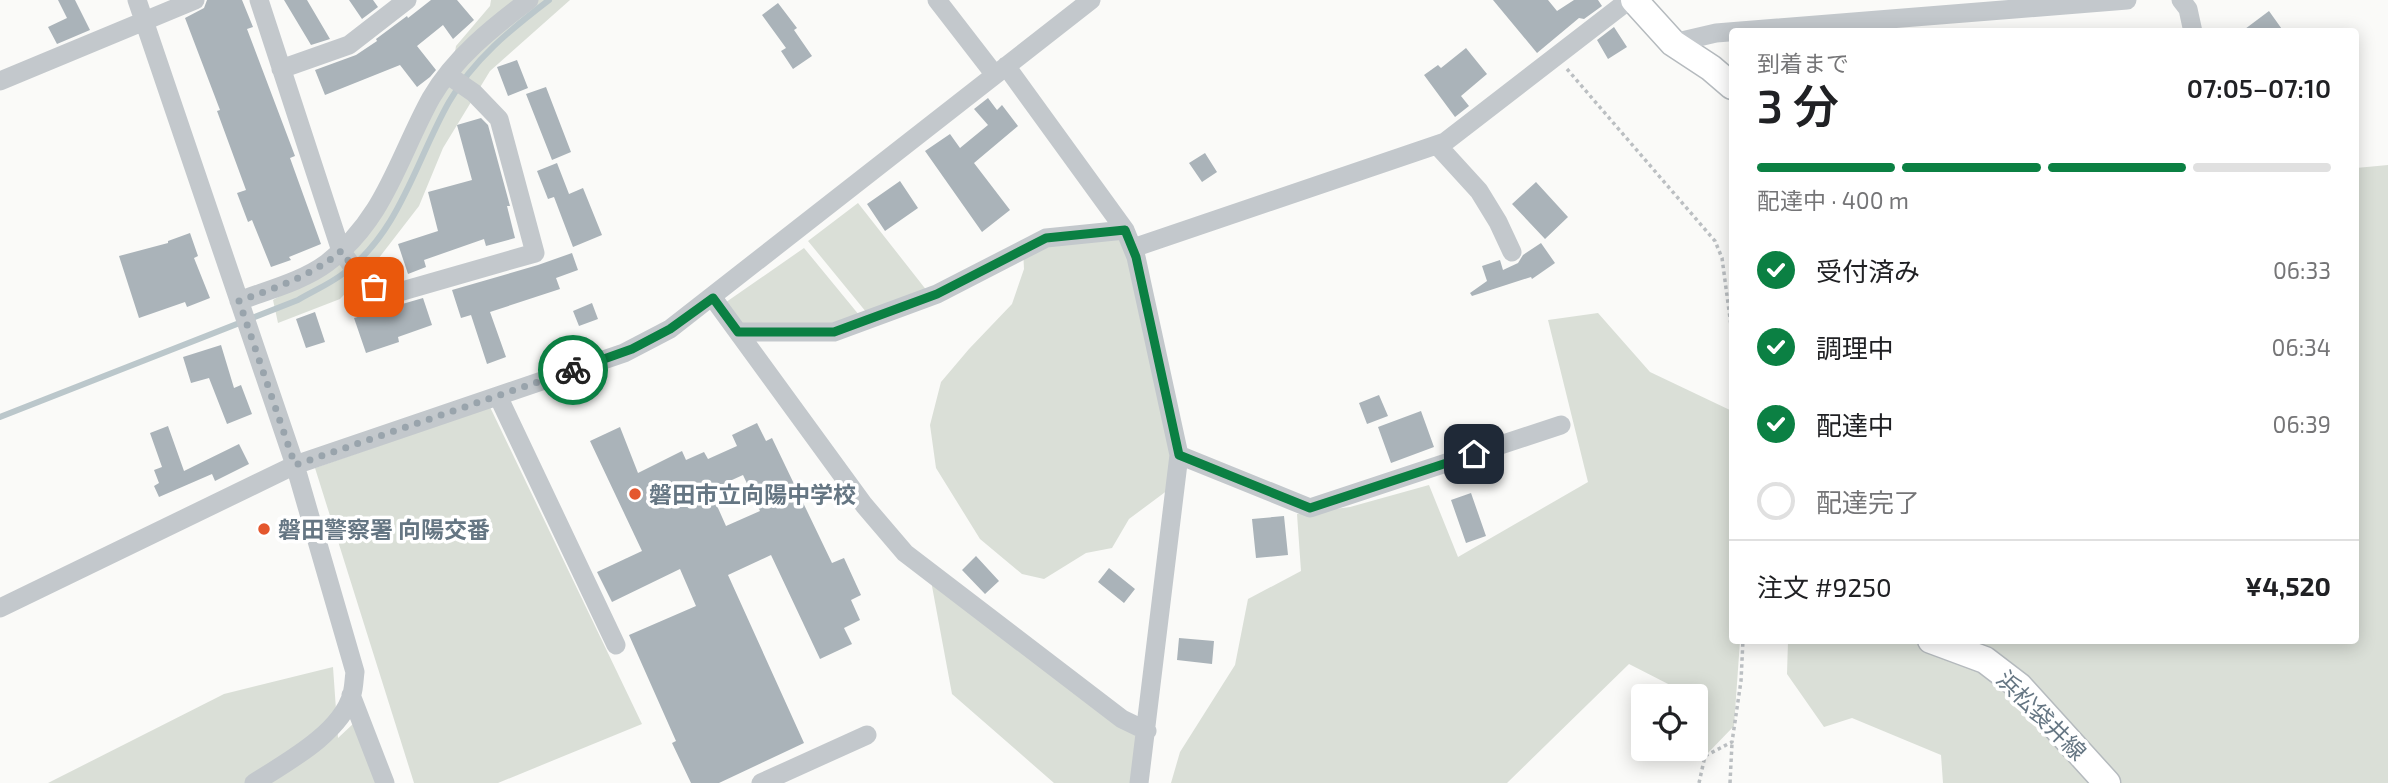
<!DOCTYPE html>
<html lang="ja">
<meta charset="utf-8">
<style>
:root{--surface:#fff;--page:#f2f2f2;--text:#202124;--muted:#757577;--line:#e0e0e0;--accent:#0b8043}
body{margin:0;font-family:"Exo 2","Noto Sans JP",sans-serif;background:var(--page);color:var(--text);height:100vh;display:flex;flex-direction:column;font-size:26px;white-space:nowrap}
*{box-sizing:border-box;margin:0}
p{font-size:23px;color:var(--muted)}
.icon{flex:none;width:38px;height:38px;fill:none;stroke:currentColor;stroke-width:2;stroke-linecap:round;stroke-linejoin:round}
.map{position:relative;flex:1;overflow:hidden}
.side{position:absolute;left:1729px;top:28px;width:630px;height:616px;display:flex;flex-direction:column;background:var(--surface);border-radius:7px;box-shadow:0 4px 18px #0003}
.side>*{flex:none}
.buttons{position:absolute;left:1631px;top:684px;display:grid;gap:14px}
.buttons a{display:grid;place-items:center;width:77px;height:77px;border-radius:7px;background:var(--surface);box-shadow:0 4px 18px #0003;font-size:35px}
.pin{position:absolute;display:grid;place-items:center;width:60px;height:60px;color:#fff;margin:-30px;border-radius:14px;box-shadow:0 4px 10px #0006}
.courier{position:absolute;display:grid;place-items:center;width:70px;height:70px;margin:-35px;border:5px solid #0b8043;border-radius:50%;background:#fff;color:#222;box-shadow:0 2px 9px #0007}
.head em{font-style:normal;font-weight:600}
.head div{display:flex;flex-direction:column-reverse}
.head{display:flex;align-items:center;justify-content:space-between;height:119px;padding:0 28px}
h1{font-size:46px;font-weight:600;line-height:52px}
.bar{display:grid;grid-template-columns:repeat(4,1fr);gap:10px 7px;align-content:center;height:84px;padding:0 28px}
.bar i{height:9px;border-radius:5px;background:var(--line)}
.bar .active{background:var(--accent)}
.bar p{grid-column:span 4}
.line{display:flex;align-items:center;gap:18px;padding:0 28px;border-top:2px solid var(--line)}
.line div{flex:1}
ol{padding:0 28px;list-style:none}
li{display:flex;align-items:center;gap:21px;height:77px}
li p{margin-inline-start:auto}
li .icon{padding:7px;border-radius:50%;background:var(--accent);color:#fff;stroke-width:4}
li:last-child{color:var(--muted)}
li i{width:38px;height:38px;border:4px solid var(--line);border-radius:50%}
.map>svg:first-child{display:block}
.green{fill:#dadfd7}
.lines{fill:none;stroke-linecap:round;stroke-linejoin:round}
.stream{stroke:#bbc7cb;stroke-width:6}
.building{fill:#aab3b9;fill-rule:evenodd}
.major-casing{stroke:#b5babe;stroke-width:29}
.path{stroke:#bbbfc2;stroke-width:3.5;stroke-dasharray:3.5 3.5;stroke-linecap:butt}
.minor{stroke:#c3c8cc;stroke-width:19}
.major{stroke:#fff;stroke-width:26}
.done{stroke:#99a4ac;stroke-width:7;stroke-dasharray:0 12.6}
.route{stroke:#0b8043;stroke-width:9}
.poi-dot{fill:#e4572e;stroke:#fff;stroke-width:2.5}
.labels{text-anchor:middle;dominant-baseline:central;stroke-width:7;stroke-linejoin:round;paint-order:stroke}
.poi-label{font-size:23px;font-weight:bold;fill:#657683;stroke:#fff;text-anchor:start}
.street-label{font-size:23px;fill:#657683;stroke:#fff}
</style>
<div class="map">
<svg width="2388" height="783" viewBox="0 0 2388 783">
<rect width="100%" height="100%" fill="#fafaf8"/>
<path class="green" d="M491,0H570L490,71L443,148L419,206L375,263L340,299L278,323L273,300L334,265L452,70L456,46L490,6Z
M2388,165V783H1943L1941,755L1852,718L1824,727L1787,674L1788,641L2356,640V168Z
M858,203L931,296L871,318L808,241Z
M1125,230L1176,484L1129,519L1112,548L1086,553L1044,579L1022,574L980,539L936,468L930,425L941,382L969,349L1012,304L1024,269L1023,248Z
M804,248L864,321L738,332L719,307Z
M1598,313L1650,372L1732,411V640L1740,641L1734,726L1705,756L1696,735V696H1679L1674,687L1629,664L1507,783H1171L1180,752L1235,665L1248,599L1301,571L1297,514L1350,507L1429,485L1458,557L1588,482L1548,320Z
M490,407L642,724L498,783H414L315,468Z
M929,570L1147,731L1139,783H1054L952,694Z
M333,667L338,738L354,723L380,783H48L224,694Z"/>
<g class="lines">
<path class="stream" d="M0,417L298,300C313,291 330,284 344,273C400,232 416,160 449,102C473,60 511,29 549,0"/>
</g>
<path class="building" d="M58,0H75L90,30L57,44L48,27L67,18Z
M207,0H242L253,27L247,29L295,156L290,158L321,244L289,257L291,260L271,267L252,220L248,222L237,193L246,190L217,111L220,110L185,18L204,8Z
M284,0H307L330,39L311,45Z
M349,0H373L378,7L362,19Z
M431,0H457L474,20L453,39L443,25L417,46L436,70L430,77L417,87L400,65L325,95L315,70L356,55L377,41L376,39L407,16L408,18Z
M1493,0H1548L1557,11L1574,0H1598L1602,6L1584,19L1579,18L1537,53Z
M778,3L797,28L794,30L812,56L793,69L781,51L786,48L762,15Z
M2269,11L2284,32H2241Z
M1614,27L1627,47L1608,59L1597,40Z
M1466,48L1487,74L1461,96L1469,106L1455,117L1424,75L1438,65L1441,68Z
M517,60L528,88L508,96L497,67Z
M546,87L571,152L552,160L526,94Z
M988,98L997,110L1002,105L1018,126L974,163L1010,210L982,232L925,151L950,134L960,148L988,125L974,109Z
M481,118L488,125L510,206H507L515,238L486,246L484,239L424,260L426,267L408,274L398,244L438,231L428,192L472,180L457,125Z
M1205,153L1217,172L1202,182L1189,163Z
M557,163L569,194L583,188L602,235L573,247L554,197L548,199L537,171Z
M900,181L918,208L885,231L867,204Z
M1536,182L1568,217L1545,239L1512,204Z
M190,233L198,256L194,258L210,298L187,307L185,302L139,318L119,256L168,243V241Z
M1541,243L1555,263L1532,279L1531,277L1472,296L1470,293L1487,281L1482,266L1500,260L1503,270L1518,263L1523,255Z
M572,253L578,270L556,278L560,289L490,312L506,357L487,364L471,315L461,318L452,290L538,265Z
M423,298L432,325L398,337L399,342L366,353L354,318Z
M592,303L598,319L579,326L573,311Z
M315,312L325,342L306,348L296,319Z
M221,345L234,388L241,385L252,414L227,424L209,378L191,383L183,357Z
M1379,395L1388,416L1367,424L1359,403Z
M1421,411L1434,447L1391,463L1378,427Z
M757,423L766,441L772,438L832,563L844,558L861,595L851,600L860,620L844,628L852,644L820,659L771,555L728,575L804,743L719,783H691L672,743L676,741L629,635L696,606L680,569L612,602L597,572L642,551L590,441L620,427L638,473L682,451L686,460L704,452L708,459L737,446L732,435ZM743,475L760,511L726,526L710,490Z
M168,426L184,471L239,444L249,464L215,481L212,474L159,497L154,486L159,483L154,470L162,467L150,433Z
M1471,493L1486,536L1466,543L1451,500Z
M1284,516L1288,555L1256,558L1252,519Z
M976,556L999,581L985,594L962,570Z
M1109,568L1135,589L1124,603L1098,582Z
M1179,638L1214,641L1212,664L1177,660Z"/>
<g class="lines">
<g class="major-casing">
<path id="major" d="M1634,0L1673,43L1711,68L1732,86
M1931,640L1985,660L2019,686L2107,783"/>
</g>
<path class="path" d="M1567,69L1715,241L1722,258L1732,333
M1699,783L1705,756L1732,742L1741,681L1743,640
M1730,783L1732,743"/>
<path class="minor" d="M137,0L295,465L355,672C354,679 354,687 352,694C341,733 287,762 254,783
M259,0L341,251L362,279L385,296L535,253L499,119L474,93L448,75
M937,0L995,75
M2181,0L2188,9L2193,32
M1673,43L1716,33L2127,0
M1006,66L1125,230L1136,257L1179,455L1139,783
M281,69L349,45L407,0
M0,81L195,0
M1437,145L1479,191L1498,222L1512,252
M1133,248L1445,142L1629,0
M713,298L864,505L905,553L1122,719L1147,731
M239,301C268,290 303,281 327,263C385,219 398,158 431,98C454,58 493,27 529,0
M738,332H834L937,294L1046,238L1125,230
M498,396L616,645
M1179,455L1310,508L1561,425
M0,608L295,465L624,353L670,329L1091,0
M351,695L385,783
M761,783L867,735"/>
<use href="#major" class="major"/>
</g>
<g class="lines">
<path class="done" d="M374,287L362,279L341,251C312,276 275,288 239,301L295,465L573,370"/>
<path class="route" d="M573,370L632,349L670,329L713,298L738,332H834L937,294L1046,238L1125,230L1136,257L1179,455L1310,508L1474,454"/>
</g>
<g class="poi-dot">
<circle cx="635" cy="494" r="7"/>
<circle cx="264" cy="529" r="7"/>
</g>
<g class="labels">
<g class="poi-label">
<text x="649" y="494">磐田市立向陽中学校</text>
<text x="278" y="529">磐田警察署 向陽交番</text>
</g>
<g class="street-label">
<text transform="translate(2042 715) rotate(45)">浜松袋井線</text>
</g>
</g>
</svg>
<div class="buttons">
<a><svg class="icon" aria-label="locate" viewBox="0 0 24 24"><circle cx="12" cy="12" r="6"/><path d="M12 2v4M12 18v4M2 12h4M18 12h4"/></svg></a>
</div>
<div class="pin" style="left:374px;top:287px;background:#ea580c"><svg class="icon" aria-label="bag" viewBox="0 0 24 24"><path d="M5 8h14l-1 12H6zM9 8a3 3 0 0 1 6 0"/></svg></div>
<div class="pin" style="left:1474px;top:454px;background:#1f2937"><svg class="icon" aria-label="home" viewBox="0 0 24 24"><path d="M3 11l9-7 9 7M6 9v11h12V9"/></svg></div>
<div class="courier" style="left:573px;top:370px"><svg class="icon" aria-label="bike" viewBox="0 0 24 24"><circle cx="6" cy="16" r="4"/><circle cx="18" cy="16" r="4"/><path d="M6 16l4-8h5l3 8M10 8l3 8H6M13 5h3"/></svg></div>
<section class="side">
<div class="head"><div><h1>3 分</h1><p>到着まで</p></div><em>07:05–07:10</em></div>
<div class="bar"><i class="active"></i><i class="active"></i><i class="active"></i><i></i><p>配達中 · 400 m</p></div>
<ol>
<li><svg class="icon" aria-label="check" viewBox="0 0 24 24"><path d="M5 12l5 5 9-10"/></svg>受付済み<p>06:33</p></li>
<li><svg class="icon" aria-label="check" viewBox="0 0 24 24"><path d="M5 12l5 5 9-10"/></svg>調理中<p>06:34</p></li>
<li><svg class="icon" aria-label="check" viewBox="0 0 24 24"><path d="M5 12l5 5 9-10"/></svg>配達中<p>06:39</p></li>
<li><i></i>配達完了</li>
</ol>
<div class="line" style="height:91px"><div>注文 #9250</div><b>¥4,520</b></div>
</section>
</div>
